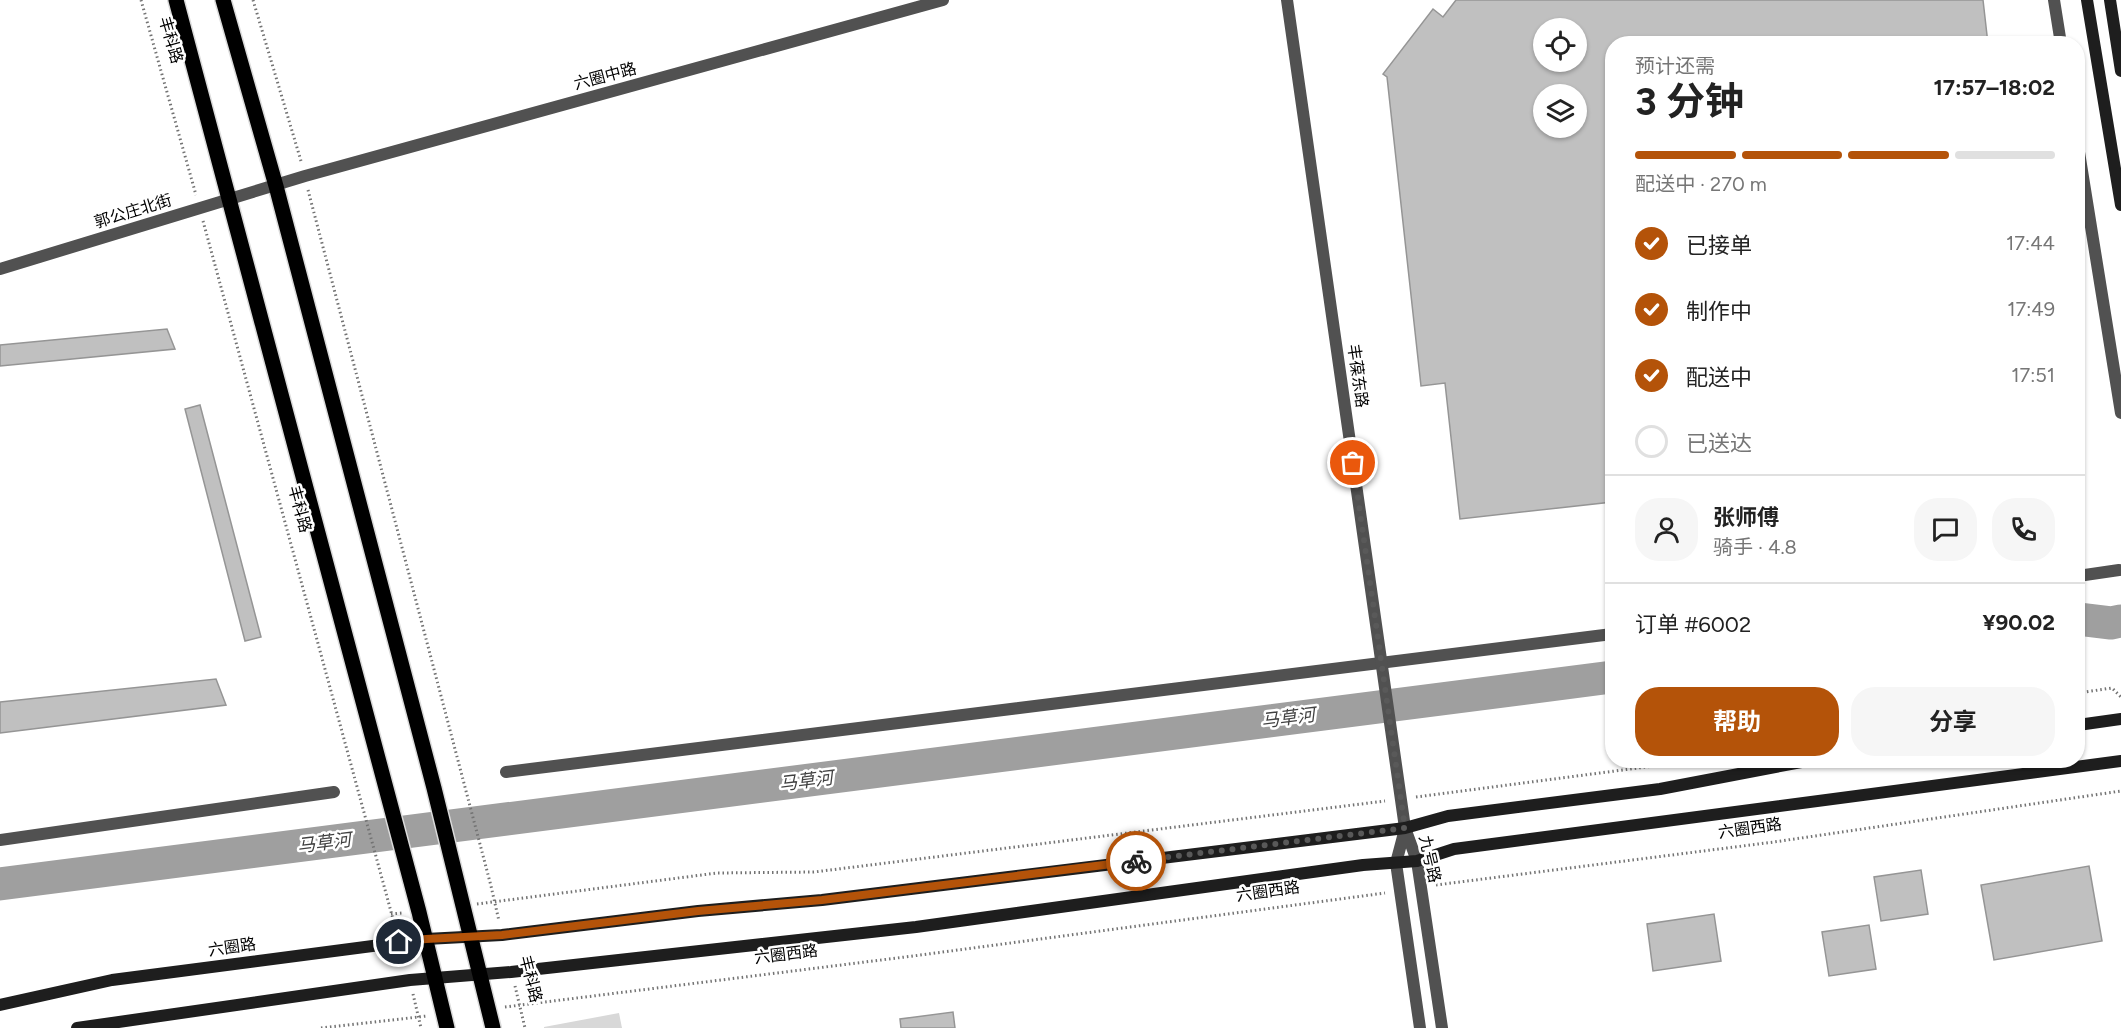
<!DOCTYPE html>
<html lang="zh">
<meta charset="utf-8">
<style>
:root{--surface:#fff;--page:#f6f6f6;--text:#222;--muted:#767676;--line:#e0e0e0;--accent:#b45309}
body{margin:0;font-family:Figtree,"Noto Sans SC",sans-serif;background:var(--page);color:var(--text);height:100vh;display:flex;flex-direction:column;font-size:22px;white-space:nowrap}
*{box-sizing:border-box;margin:0}
p{font-size:20px;color:var(--muted)}
.icon{flex:none;width:33px;height:33px;fill:none;stroke:currentColor;stroke-width:2;stroke-linecap:round;stroke-linejoin:round}
.map{position:relative;flex:1;overflow:hidden}
.panel{position:absolute;left:1605px;top:36px;width:480px;height:732px;display:flex;flex-direction:column;background:var(--surface);border-radius:24px;box-shadow:0 2px 4px #0004}
.panel>*{flex:none}
.buttons{position:absolute;left:1533px;top:18px;display:grid;gap:12px}
.buttons a{display:grid;place-items:center;width:54px;height:54px;border-radius:50%;background:var(--surface);box-shadow:0 2px 4px #0004;font-size:30px}
.pin{position:absolute;display:grid;place-items:center;width:51px;height:51px;color:#fff;margin:-26px;border:3px solid #fff;border-radius:50%;box-shadow:0 2px 6px #0007}
.courier{position:absolute;display:grid;place-items:center;width:60px;height:60px;margin:-30px;border:4px solid #b45309;border-radius:50%;background:#fff;color:#222;box-shadow:0 2px 8px #0007}
.overview em{font-style:normal;font-weight:700}
.overview div{display:flex;flex-direction:column-reverse}
.overview{display:flex;align-items:center;justify-content:space-between;height:102px;padding:0 30px}
h1{font-size:39px;font-weight:700;line-height:45px}
.bar{display:grid;grid-template-columns:repeat(4,1fr);gap:9px 6px;align-content:center;height:72px;padding:0 30px}
.bar i{height:8px;border-radius:4px;background:var(--line)}
.bar .selected{background:var(--accent)}
.bar p{grid-column:span 4}
.line{display:flex;align-items:center;gap:15px;padding:0 30px;border-top:2px solid var(--line)}
.line div{flex:1}
.round{display:grid;place-items:center;flex:none;width:63px;height:63px;border-radius:24px;background:var(--page)}
ol{padding:0 30px;list-style:none}
li{display:flex;align-items:center;gap:18px;height:66px}
li p{margin-inline-start:auto}
li .icon{padding:6px;border-radius:50%;background:var(--accent);color:#fff;stroke-width:4}
li:last-child{color:var(--muted)}
li i{width:33px;height:33px;border:3px solid var(--line);border-radius:50%}
.cta{display:flex;gap:12px;margin-top:auto;padding:12px 30px}
.cta a{flex:1;height:69px;border-radius:24px;background:var(--accent);color:#fff;font-size:24px;font-weight:700;line-height:69px;text-align:center}
.cta a+a{background:var(--page);color:var(--text)}
.map>svg:first-child{display:block}
.green{fill:#d8d8d8}
.lines{fill:none;stroke-linecap:round;stroke-linejoin:round}
.river{stroke:#9f9f9f;stroke-width:33}
.building{fill:#c0c0c0;stroke:#959595;stroke-width:1.5;fill-rule:evenodd}
.primary-casing{stroke:#dbdbdb;stroke-width:18}
.path{stroke:#737373;stroke-width:3;stroke-dasharray:1.5 3;stroke-linecap:butt}
.minor{stroke:#515151;stroke-width:12}
.tertiary{stroke:#515151;stroke-width:12}
.secondary{stroke:#1e1e1e;stroke-width:12}
.primary{stroke:#000;stroke-width:15}
.done{stroke:#595959;stroke-width:6;stroke-dasharray:0 10.8}
.route{stroke:#b45309;stroke-width:8}
.labels{text-anchor:middle;dominant-baseline:central;stroke-width:5;stroke-linejoin:round;paint-order:stroke}
.street-label{font-size:16px;fill:#000;stroke:#fff}
.water-label{font-size:18px;font-style:italic;fill:#404040;stroke:#fff}
</style>
<div class="map">
<svg width="2121" height="1028" viewBox="0 0 2121 1028">
<rect width="100%" height="100%" fill="#fff"/>
<path class="green" d="M619,1013L622,1028H544V1027Z"/>
<g class="lines">
<path class="river" d="M2078,619L2111,623L2121,621
M0,884L1612,677"/>
</g>
<path class="building" d="M1456,0H1983L1988,44H1612V502L1460,519L1445,383L1421,386L1387,77L1383,74L1433,9L1443,17ZM1544,28H1576V62H1544ZM1544,94H1576V128H1544Z
M167,329L175,349L0,366V345Z
M200,405L261,637L245,641L185,409Z
M216,679L226,705L0,733V702Z
M2089,866L2102,941L1994,960L1981,885Z
M1921,870L1928,914L1881,921L1874,877Z
M1714,914L1721,961L1653,971L1647,924Z
M1869,925L1876,969L1829,976L1822,932Z
M953,1012L955,1028H901L900,1019Z"/>
<g class="lines">
<g class="primary-casing">
<path id="primary" d="M176,0L419,912L447,1028
M223,0L276,186L434,788L493,1028"/>
</g>
<path class="path" d="M141,0L196,195
M253,0L301,161
M308,190L491,886L499,921
M203,221L396,930
M2078,693L2112,688L2121,697
M1416,797L1661,765L1675,760
M1436,885L1774,842L2121,791
M477,904L717,873L814,872L1385,801
M391,914L402,913
M515,986L525,1028
M413,994L421,1028
M505,1007L913,956L1385,893
M321,1028L427,1016"/>
<path class="minor" d="M2054,0L2061,44
M2078,146L2121,413
M2078,576L2119,570
M506,772L1612,634
M0,840L334,792"/>
<path class="tertiary" d="M1287,0L1405,828L1417,861L1442,1028
M0,269L305,176L943,0
M1405,829L1396,863L1420,1028"/>
<path class="secondary" d="M2087,0L2121,205
M2110,0L2121,71
M2078,725L2121,719
M0,1005L112,980L426,939L502,935L698,911L822,900L1405,828L1448,816L1660,789L1812,760
M77,1028L410,980L511,972L916,927L1363,865L1417,861L1454,849L2121,761"/>
<use href="#primary" class="primary"/>
</g>
<g class="lines">
<path class="done" d="M1136,861L1405,828L1353,463"/>
<path class="route" d="M399,942L426,939L502,935L698,911L822,900L1136,861"/>
</g>
<g class="labels">
<g class="street-label">
<text transform="translate(171 40) rotate(74)">丰科路</text>
<text transform="translate(605 76) rotate(-15)">六圈中路</text>
<text transform="translate(133 211) rotate(-17)">郭公庄北街</text>
<text transform="translate(1358 376) rotate(82)">丰葆东路</text>
<text transform="translate(300 509) rotate(75)">丰科路</text>
<text transform="translate(1750 828) rotate(-8)">六圈西路</text>
<text transform="translate(1430 859) rotate(77)">九号路</text>
<text transform="translate(1268 891) rotate(-8)">六圈西路</text>
<text transform="translate(232 947) rotate(-8)">六圈路</text>
<text transform="translate(786 954) rotate(-7)">六圈西路</text>
<text transform="translate(531 979) rotate(76)">丰科路</text>
</g>
<g class="water-label">
<text transform="translate(1288 718) rotate(-7)">马草河</text>
<text transform="translate(806 781) rotate(-7)">马草河</text>
<text transform="translate(324 843) rotate(-7)">马草河</text>
</g>
</g>
</svg>
<div class="buttons">
<a><svg class="icon" aria-label="locate" viewBox="0 0 24 24"><circle cx="12" cy="12" r="6"/><path d="M12 2v4M12 18v4M2 12h4M18 12h4"/></svg></a>
<a><svg class="icon" aria-label="layers" viewBox="0 0 24 24"><path d="M12 4l9 5-9 5-9-5zM3 14l9 5 9-5"/></svg></a>
</div>
<div class="pin" style="left:1353px;top:463px;background:#ea580c"><svg class="icon" aria-label="bag" viewBox="0 0 24 24"><path d="M5 8h14l-1 12H6zM9 8a3 3 0 0 1 6 0"/></svg></div>
<div class="pin" style="left:399px;top:942px;background:#1f2937"><svg class="icon" aria-label="home" viewBox="0 0 24 24"><path d="M3 11l9-7 9 7M6 9v11h12V9"/></svg></div>
<div class="courier" style="left:1136px;top:861px"><svg class="icon" aria-label="bike" viewBox="0 0 24 24"><circle cx="6" cy="16" r="4"/><circle cx="18" cy="16" r="4"/><path d="M6 16l4-8h5l3 8M10 8l3 8H6M13 5h3"/></svg></div>
<section class="panel">
<div class="overview"><div><h1>3 分钟</h1><p>预计还需</p></div><em>17:57–18:02</em></div>
<div class="bar"><i class="selected"></i><i class="selected"></i><i class="selected"></i><i></i><p>配送中 · 270 m</p></div>
<ol>
<li><svg class="icon" aria-label="check" viewBox="0 0 24 24"><path d="M5 12l5 5 9-10"/></svg>已接单<p>17:44</p></li>
<li><svg class="icon" aria-label="check" viewBox="0 0 24 24"><path d="M5 12l5 5 9-10"/></svg>制作中<p>17:49</p></li>
<li><svg class="icon" aria-label="check" viewBox="0 0 24 24"><path d="M5 12l5 5 9-10"/></svg>配送中<p>17:51</p></li>
<li><i></i>已送达</li>
</ol>
<div class="line" style="height:108px"><a class="round"><svg class="icon" aria-label="person" viewBox="0 0 24 24"><circle cx="12" cy="8" r="4"/><path d="M4 21q1-7 8-7t8 7"/></svg></a><div><b>张师傅</b><p>骑手 · 4.8</p></div><a class="round"><svg class="icon" aria-label="chat" viewBox="0 0 24 24"><path d="M4 5h16v11H9l-5 4z"/></svg></a><a class="round"><svg class="icon" aria-label="phone" viewBox="0 0 24 24"><path d="M5 4h4l2 5-3 2q2 4 5 5l2-3 5 2v4C11 20 4 13 5 4z"/></svg></a></div>
<div class="line" style="height:78px"><div>订单 #6002</div><b>¥90.02</b></div>
<div class="cta"><a>帮助</a><a>分享</a></div>
</section>
</div>
